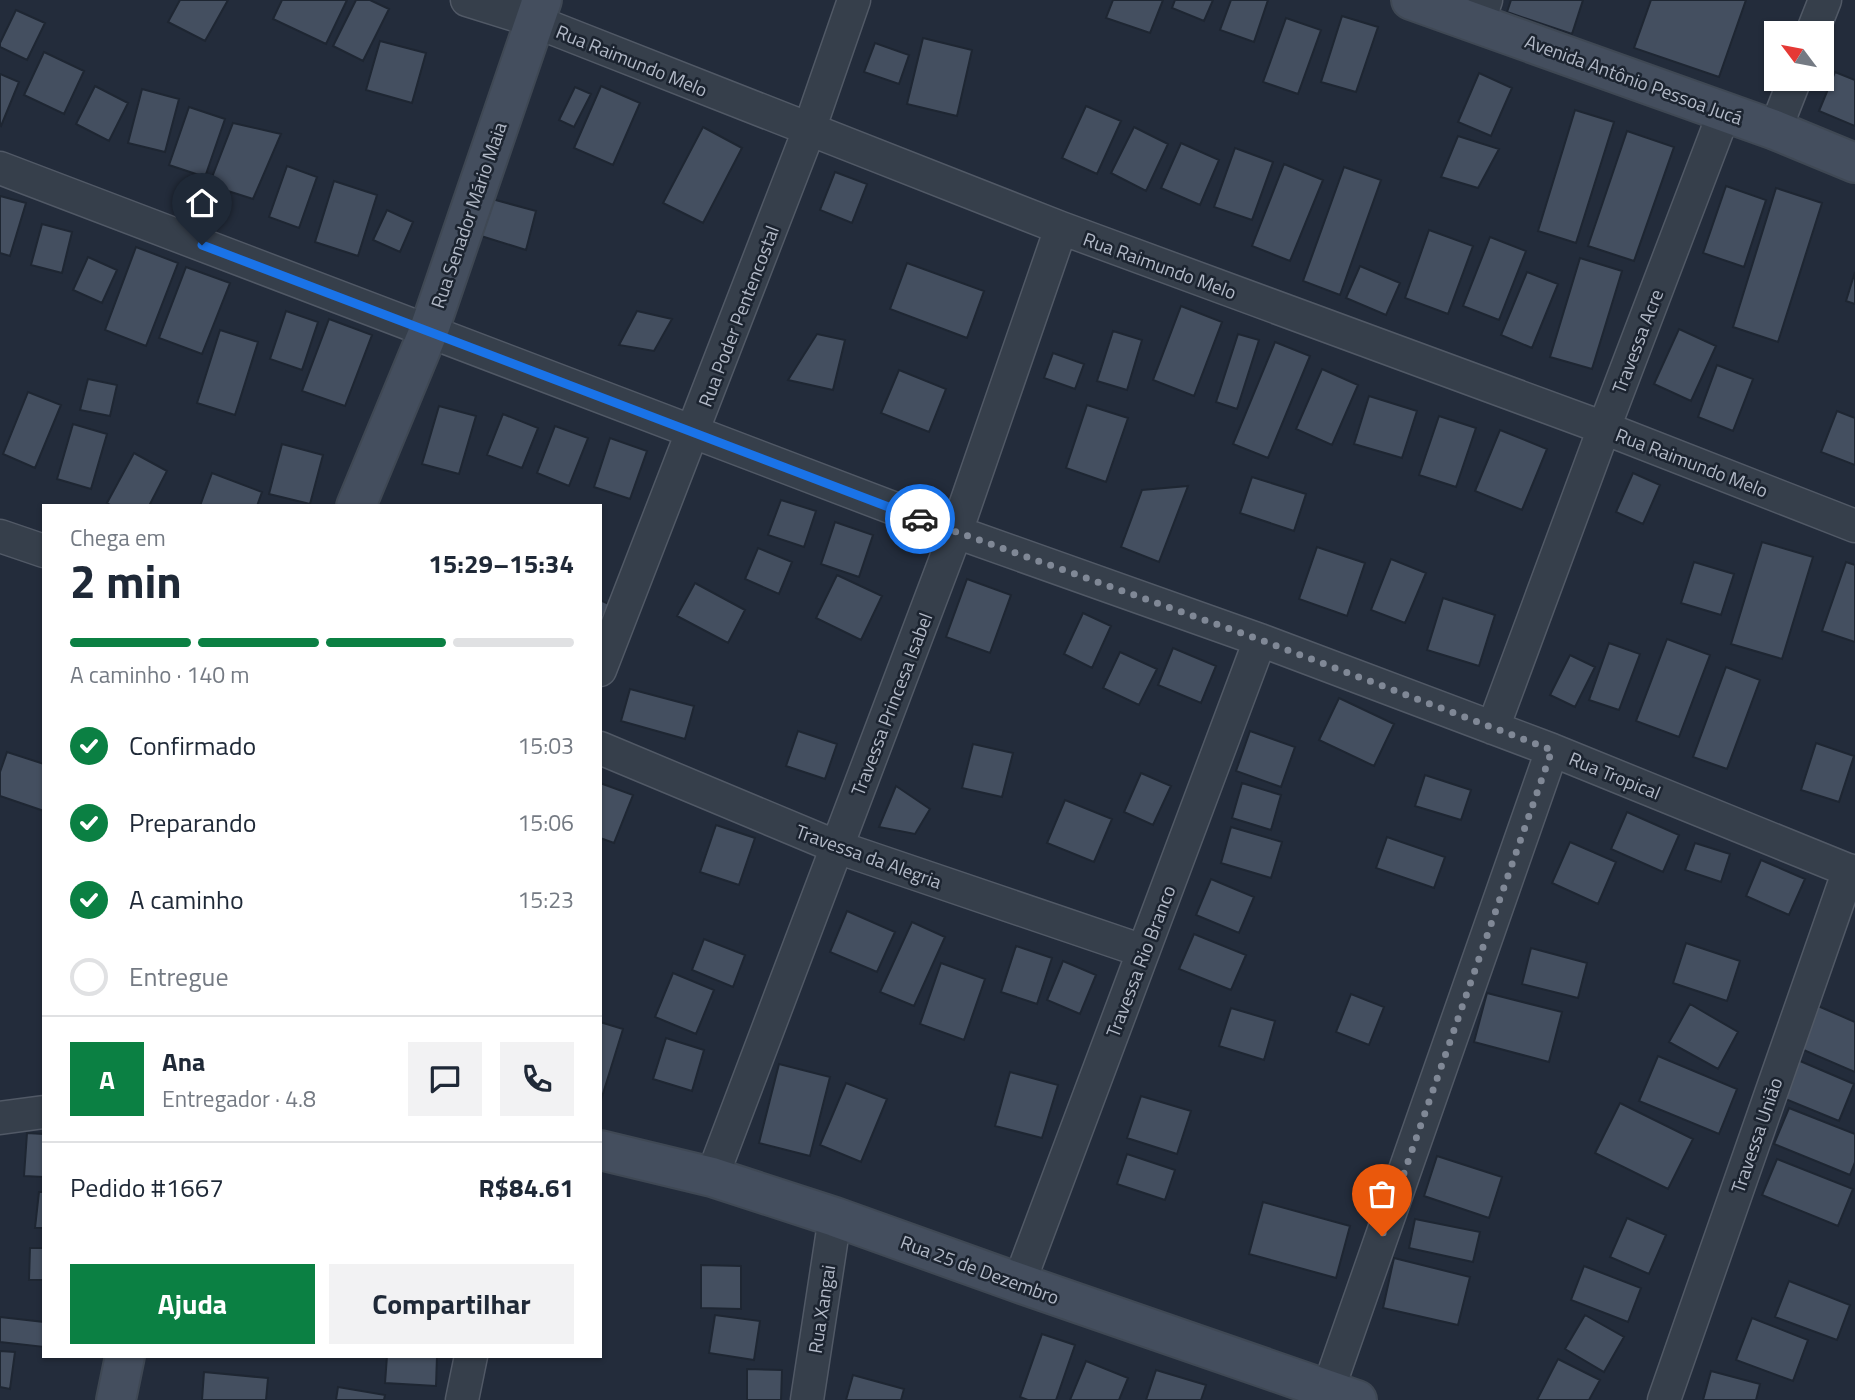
<!DOCTYPE html>
<html lang="pt">
<meta charset="utf-8">
<style>
:root{--surface:#fff;--page:#f2f2f3;--text:#1f2937;--muted:#747a83;--line:#e0e1e3;--accent:#0b8043}
body{margin:0;font-family:"Titillium Web",sans-serif;background:var(--page);color:var(--text);height:100vh;display:flex;flex-direction:column;font-size:26px;white-space:nowrap}
*{box-sizing:border-box;margin:0}
p{font-size:23px;color:var(--muted)}
.icon{flex:none;width:38px;height:38px;fill:none;stroke:currentColor;stroke-width:2;stroke-linecap:round;stroke-linejoin:round}
.map{position:relative;flex:1;overflow:hidden}
.details{position:absolute;left:42px;top:504px;width:560px;height:854px;display:flex;flex-direction:column;background:var(--surface);border-radius:0px;box-shadow:0 2px 5px #0004}
.details>*{flex:none}
.needle{width:46px;rotate:302deg}
.tools{position:absolute;left:1764px;top:21px;display:grid;gap:14px}
.tools a{display:grid;place-items:center;width:70px;height:70px;border-radius:0px;background:var(--surface);box-shadow:0 2px 5px #0004;font-size:35px}
.pin{position:absolute;display:grid;place-items:center;width:60px;height:60px;color:#fff;margin:-72px -30px;border-radius:50% 50% 50% 0;rotate:-45deg;box-shadow:0 0 7px #0007}
.pin .icon{rotate:45deg}
.courier{position:absolute;display:grid;place-items:center;width:70px;height:70px;margin:-35px;border:5px solid #1a73e8;border-radius:50%;background:#fff;color:#222;box-shadow:0 2px 9px #0007}
.headline em{font-style:normal;font-weight:700}
.headline div{display:flex;flex-direction:column-reverse}
.headline{display:flex;align-items:center;justify-content:space-between;height:119px;padding:0 28px}
h1{font-size:46px;font-weight:700;line-height:52px}
.bar{display:grid;grid-template-columns:repeat(4,1fr);gap:10px 7px;align-content:center;height:84px;padding:0 28px}
.bar i{height:9px;border-radius:5px;background:var(--line)}
.bar .on{background:var(--accent)}
.bar p{grid-column:span 4}
.line{display:flex;align-items:center;gap:18px;padding:0 28px;border-top:2px solid var(--line)}
.line div{flex:1}
.round{display:grid;place-items:center;flex:none;width:74px;height:74px;border-radius:0px;background:var(--page)}
ol{padding:0 28px;list-style:none}
li{display:flex;align-items:center;gap:21px;height:77px}
li p{margin-inline-start:auto}
li .icon{padding:7px;border-radius:50%;background:var(--accent);color:#fff;stroke-width:4}
li:last-child{color:var(--muted)}
li i{width:38px;height:38px;border:4px solid var(--line);border-radius:50%}
.primary-button{display:flex;gap:14px;margin-top:auto;padding:14px 28px}
.primary-button a{flex:1;height:80px;border-radius:0px;background:var(--accent);color:#fff;font-size:28px;font-weight:700;line-height:80px;text-align:center}
.primary-button a+a{background:var(--page);color:var(--text)}
.map>svg:first-child{display:block}
.building{fill:#444f60;stroke:#1e2632;stroke-width:2}
.lines{fill:none;stroke-linecap:round;stroke-linejoin:round}
.street-casing{stroke:#515966;stroke-width:35}
.secondary-casing{stroke:#3f4854;stroke-width:42}
.street{stroke:#363f4b;stroke-width:32}
.secondary{stroke:#444e5e;stroke-width:38}
.done{stroke:#808896;stroke-width:7;stroke-dasharray:0 12.6}
.route{stroke:#1a73e8;stroke-width:9}
.labels{text-anchor:middle;dominant-baseline:central;stroke-width:5;stroke-linejoin:round;paint-order:stroke}
.street-label{font-size:19px;fill:#b2b9c7;stroke:#1c2430}
</style>
<div class="map">
<svg width="1855" height="1400" viewBox="0 0 1855 1400">
<rect width="100%" height="100%" fill="#232c3b"/>
<path class="building" d="M180,0H228L205,41L168,22Z
M282,0H347L326,44L273,19Z
M356,0H370L389,9L363,61L333,46Z
M1113,0H1163L1150,33L1106,18Z
M1175,0H1213L1204,21L1172,8Z
M1231,0H1268L1254,42L1220,30Z
M1511,0H1583L1572,34L1507,12Z
M1651,0H1746L1719,77L1634,48Z
M16,10L45,23L27,60L0,47V43Z
M1342,16L1378,27L1356,92L1321,82Z
M1286,18L1321,30L1298,94L1263,82Z
M923,38L972,50L957,116L907,104Z
M380,41L426,53L412,103L366,90Z
M875,43L909,55L899,84L864,72Z
M44,52L84,71L64,114L24,95Z
M1835,72L1855,80V126L1819,111Z
M1479,73L1512,88L1491,136L1458,122Z
M0,74L19,82L1,126L0,125Z
M95,86L128,103L109,141L76,124Z
M601,86L640,103L613,165L574,148Z
M575,87L591,94L574,127L559,120Z
M142,89L179,99L165,152L128,143Z
M1086,106L1121,121L1097,174L1062,158Z
M189,107L225,119L205,177L169,165Z
M1575,110L1614,122L1576,243L1538,231Z
M233,123L281,134L253,199L209,185Z
M703,127L742,148L703,223L663,203Z
M1134,127L1168,144L1146,191L1111,173Z
M1627,131L1674,147L1634,261L1588,246Z
M1458,136L1499,149L1478,188L1441,177Z
M1181,143L1219,160L1200,205L1161,188Z
M1235,148L1273,162L1252,220L1214,207Z
M1284,164L1323,180L1290,261L1252,246Z
M287,166L317,177L299,228L269,217Z
M1344,167L1381,180L1340,295L1303,281Z
M835,172L867,184L852,223L820,210Z
M334,181L377,195L358,256L315,242Z
M1726,186L1766,200L1744,267L1703,253Z
M1776,188L1822,203L1778,342L1733,327Z
M0,196L26,203L10,256L0,253Z
M492,199L536,211L526,250L481,236Z
M387,210L413,222L400,252L373,240Z
M42,224L72,232L62,273L31,265Z
M1429,230L1473,246L1448,314L1405,298Z
M1490,237L1526,251L1499,320L1463,306Z
M136,247L178,263L146,346L105,330Z
M88,257L117,270L102,303L73,290Z
M1580,258L1622,271L1592,369L1550,357Z
M907,263L984,291L967,338L890,309Z
M1360,266L1400,283L1386,315L1346,298Z
M186,267L230,283L202,354L159,338Z
M1527,272L1558,284L1532,348L1501,335Z
M1855,272V304L1846,301Z
M1181,306L1222,322L1194,396L1153,380Z
M286,311L318,322L302,370L270,359Z
M637,311L672,319L654,351L619,345Z
M329,319L372,335L345,406L302,391Z
M1679,329L1716,346L1691,401L1654,384Z
M220,330L258,342L235,415L197,403Z
M1113,331L1142,340L1127,390L1097,381Z
M817,334L845,340L833,390L788,380Z
M1238,334L1259,340L1237,409L1216,402Z
M1275,342L1310,356L1268,458L1233,444Z
M1053,353L1084,364L1075,389L1044,378Z
M1717,365L1753,379L1733,431L1698,417Z
M1322,369L1358,385L1332,445L1296,429Z
M899,370L946,389L929,432L881,413Z
M88,379L117,385L110,416L80,410Z
M28,392L61,405L35,468L3,454Z
M1369,396L1417,411L1402,458L1354,444Z
M1087,405L1128,418L1106,482L1066,468Z
M439,406L476,416L459,474L422,464Z
M1837,411L1855,418V465L1821,452Z
M503,414L538,428L522,468L487,455Z
M1439,416L1476,428L1456,487L1419,475Z
M73,424L107,434L91,489L57,479Z
M555,426L588,438L569,486L537,473Z
M1500,430L1547,449L1522,510L1475,491Z
M610,438L647,451L630,499L594,487Z
M282,444L323,455L310,504L269,494Z
M134,453L167,471L149,506H112L107,503Z
M212,473L262,492L257,506H200Z
M1633,473L1660,485L1643,524L1616,512Z
M1252,477L1306,494L1294,531L1240,513Z
M1188,486L1159,562L1121,547L1142,490Z
M781,500L816,511L804,547L768,535Z
M835,522L873,535L859,577L821,564Z
M1762,542L1813,557L1782,659L1731,644Z
M1317,547L1365,563L1347,616L1299,599Z
M758,548L792,562L779,594L745,579Z
M1391,559L1426,573L1405,623L1371,610Z
M1694,562L1734,574L1721,615L1681,603Z
M1846,562L1855,565V642L1822,631Z
M837,575L882,596L861,640L816,618Z
M967,579L1011,595L990,653L946,637Z
M695,583L745,610L728,643L677,616Z
M1443,598L1495,615L1479,666L1427,650Z
M600,600L609,604L600,623Z
M1083,613L1111,626L1092,668L1064,654Z
M1667,639L1710,655L1679,737L1636,721Z
M1609,643L1640,654L1619,710L1589,700Z
M1173,648L1216,666L1201,703L1158,685Z
M1120,652L1157,669L1139,705L1103,688Z
M1570,655L1595,667L1575,707L1550,695Z
M1726,667L1760,680L1727,769L1693,757Z
M630,689L694,706L685,739L621,721Z
M1339,698L1394,724L1374,766L1319,740Z
M798,731L837,744L825,779L786,766Z
M1250,731L1295,747L1281,787L1236,771Z
M1816,743L1854,756L1839,802L1801,790Z
M973,744L1013,753L1002,797L962,788Z
M7,752L44,764V811L0,796V772Z
M1141,773L1171,786L1153,825L1124,812Z
M1425,775L1471,790L1461,820L1415,806Z
M600,783L633,795L614,843L600,838Z
M1242,783L1281,795L1271,830L1232,818Z
M896,786L930,809L915,834L879,827Z
M1065,800L1112,819L1094,862L1047,843Z
M1627,812L1679,835L1663,872L1611,849Z
M716,825L755,838L739,885L700,872Z
M1231,827L1282,842L1271,878L1221,863Z
M1387,837L1445,857L1434,888L1376,868Z
M1570,842L1616,862L1598,904L1552,883Z
M1695,843L1730,854L1721,882L1685,870Z
M1761,860L1805,879L1789,915L1746,896Z
M1211,879L1254,897L1239,933L1196,915Z
M847,911L895,932L877,972L830,952Z
M912,922L945,937L914,1006L880,992Z
M1194,934L1246,955L1231,990L1179,969Z
M704,939L745,955L733,987L692,970Z
M1686,943L1740,961L1727,1001L1673,983Z
M1016,946L1052,958L1037,1004L1001,992Z
M1531,948L1587,963L1578,998L1522,984Z
M1063,961L1096,975L1080,1014L1047,1000Z
M941,963L985,979L964,1040L920,1024Z
M673,973L714,990L696,1034L655,1017Z
M1487,993L1562,1012L1549,1062L1474,1042Z
M1351,994L1384,1007L1369,1045L1336,1032Z
M1690,1004L1738,1032L1718,1069L1669,1042Z
M1818,1006L1855,1022V1072L1799,1048Z
M1231,1008L1275,1021L1264,1060L1219,1046Z
M600,1022L623,1029L601,1100L600,1099Z
M666,1038L704,1050L692,1091L653,1079Z
M1658,1056L1737,1089L1719,1134L1639,1101Z
M1793,1058L1854,1084L1839,1121L1778,1096Z
M779,1064L830,1077L810,1156L759,1143Z
M1010,1072L1058,1085L1042,1138L995,1126Z
M846,1083L887,1099L861,1162L820,1145Z
M1141,1096L1191,1111L1177,1154L1127,1138Z
M1620,1103L1693,1139L1668,1189L1595,1153Z
M1789,1108L1855,1134V1162L1850,1175L1774,1144Z
M27,1133L44,1134V1177L24,1176Z
M1127,1154L1175,1170L1165,1200L1117,1184Z
M1437,1156L1502,1177L1489,1218L1424,1196Z
M1777,1159L1853,1189L1838,1226L1762,1195Z
M39,1192H44V1228H35Z
M1263,1202L1350,1226L1336,1278L1249,1254Z
M1627,1218L1666,1235L1649,1274L1610,1257Z
M1415,1219L1480,1232L1473,1262L1409,1248Z
M30,1248H44V1280H29Z
M1394,1258L1470,1277L1458,1325L1383,1308Z
M701,1265L741,1266V1309L701,1308Z
M1584,1266L1641,1288L1628,1322L1571,1300Z
M1789,1281L1850,1305L1837,1340L1775,1317Z
M715,1315L760,1321L754,1360L709,1353Z
M1585,1315L1624,1337L1604,1372L1565,1349Z
M0,1317L44,1322V1347L0,1342Z
M1752,1318L1808,1340L1793,1381L1736,1360Z
M1042,1334L1075,1345L1056,1400H1028L1020,1397Z
M0,1351L15,1352L10,1389L0,1387Z
M387,1356H437L436,1386L385,1383Z
M1558,1359L1600,1380L1589,1400H1537Z
M1086,1361L1128,1378L1119,1400H1070Z
M747,1369L782,1370L781,1400H747Z
M1156,1370L1206,1385L1201,1400H1146Z
M1711,1371L1760,1384L1756,1400H1703Z
M204,1372L268,1378L266,1400H202Z
M853,1375L904,1389L901,1400H846Z
M338,1387L385,1395L384,1400H336Z"/>
<g class="lines">
<g class="street-casing">
<path id="street" d="M467,0L534,21L1061,228L1604,428L1855,526
M1478,23L1486,0
M1812,33L1825,0
M1775,130L1795,79
M0,168L956,532L1260,640L1552,750L1855,873
M0,536L44,551
M600,670L809,130L854,0
M1493,728L1604,428L1724,113
M600,748L837,847L1143,951
M0,1118L44,1112
M712,1177L956,532L1061,228
M1019,1283L1260,640
M1328,1390L1552,750
M462,1400L471,1356
M807,1400L835,1217
M1664,1400L1849,870"/>
</g>
<g class="secondary-casing">
<path id="secondary" d="M1411,0L1775,130L1855,163
M356,506L429,330L542,0
M600,1150L712,1177L835,1217L1019,1283L1357,1400
M116,1400L125,1356"/>
</g>
<use href="#street" class="street"/>
<use href="#secondary" class="secondary"/>
</g>
<g class="lines">
<path class="done" d="M920,519L1261,640L1552,750L1382,1236"/>
<path class="route" d="M202,245L920,519"/>
</g>
<g class="labels">
<g class="street-label">
<text transform="translate(632 60) rotate(22)">Rua Raimundo Melo</text>
<text transform="translate(1634 79) rotate(20)">Avenida Antônio Pessoa Jucá</text>
<text transform="translate(468 215) rotate(-71)">Rua Senador Mário Maia</text>
<text transform="translate(1160 265) rotate(20)">Rua Raimundo Melo</text>
<text transform="translate(738 316) rotate(-69)">Rua Poder Pentencostal</text>
<text transform="translate(1637 341) rotate(-69)">Travessa Acre</text>
<text transform="translate(1692 462) rotate(21)">Rua Raimundo Melo</text>
<text transform="translate(891 704) rotate(-69)">Travessa Princesa Isabel</text>
<text transform="translate(1615 775) rotate(22)">Rua Tropical</text>
<text transform="translate(869 856) rotate(20)">Travessa da Alegria</text>
<text transform="translate(1140 961) rotate(-69)">Travessa Rio Branco</text>
<text transform="translate(1756 1135) rotate(-71)">Travessa União</text>
<text transform="translate(980 1269) rotate(20)">Rua 25 de Dezembro</text>
<text transform="translate(821 1309) rotate(-81)">Rua Xangai</text>
</g>
</g>
</svg>
<div class="tools">
<a><svg class="needle" viewBox="-14 -14 28 28"><path d="M0-13l5 13h-10z" fill="#e53935"/><path d="M0 13l5-13h-10z" fill="#747a83"/></svg></a>
</div>
<div class="pin" style="left:1382px;top:1236px;background:#ea580c"><svg class="icon" aria-label="bag" viewBox="0 0 24 24"><path d="M5 8h14l-1 12H6zM9 8a3 3 0 0 1 6 0"/></svg></div>
<div class="pin" style="left:202px;top:245px;background:#1f2937"><svg class="icon" aria-label="home" viewBox="0 0 24 24"><path d="M3 11l9-7 9 7M6 9v11h12V9"/></svg></div>
<div class="courier" style="left:920px;top:519px"><svg class="icon" aria-label="car" viewBox="0 0 24 24"><path d="M5 17H2v-5l4-1 3-4h7l3 4 3 1v5h-3M9 17h6M6 11h13"/><circle cx="7" cy="17" r="2"/><circle cx="17" cy="17" r="2"/></svg></div>
<section class="details">
<div class="headline"><div><h1>2 min</h1><p>Chega em</p></div><em>15:29–15:34</em></div>
<div class="bar"><i class="on"></i><i class="on"></i><i class="on"></i><i></i><p>A caminho · 140 m</p></div>
<ol>
<li><svg class="icon" aria-label="check" viewBox="0 0 24 24"><path d="M5 12l5 5 9-10"/></svg>Confirmado<p>15:03</p></li>
<li><svg class="icon" aria-label="check" viewBox="0 0 24 24"><path d="M5 12l5 5 9-10"/></svg>Preparando<p>15:06</p></li>
<li><svg class="icon" aria-label="check" viewBox="0 0 24 24"><path d="M5 12l5 5 9-10"/></svg>A caminho<p>15:23</p></li>
<li><i></i>Entregue</li>
</ol>
<div class="line" style="height:126px"><b class="round" style="background:var(--accent);color:#fff">A</b><div><b>Ana</b><p>Entregador · 4.8</p></div><a class="round"><svg class="icon" aria-label="chat" viewBox="0 0 24 24"><path d="M4 5h16v11H9l-5 4z"/></svg></a><a class="round"><svg class="icon" aria-label="phone" viewBox="0 0 24 24"><path d="M5 4h4l2 5-3 2q2 4 5 5l2-3 5 2v4C11 20 4 13 5 4z"/></svg></a></div>
<div class="line" style="height:91px"><div>Pedido #1667</div><b>R$84.61</b></div>
<div class="primary-button"><a>Ajuda</a><a>Compartilhar</a></div>
</section>
</div>
